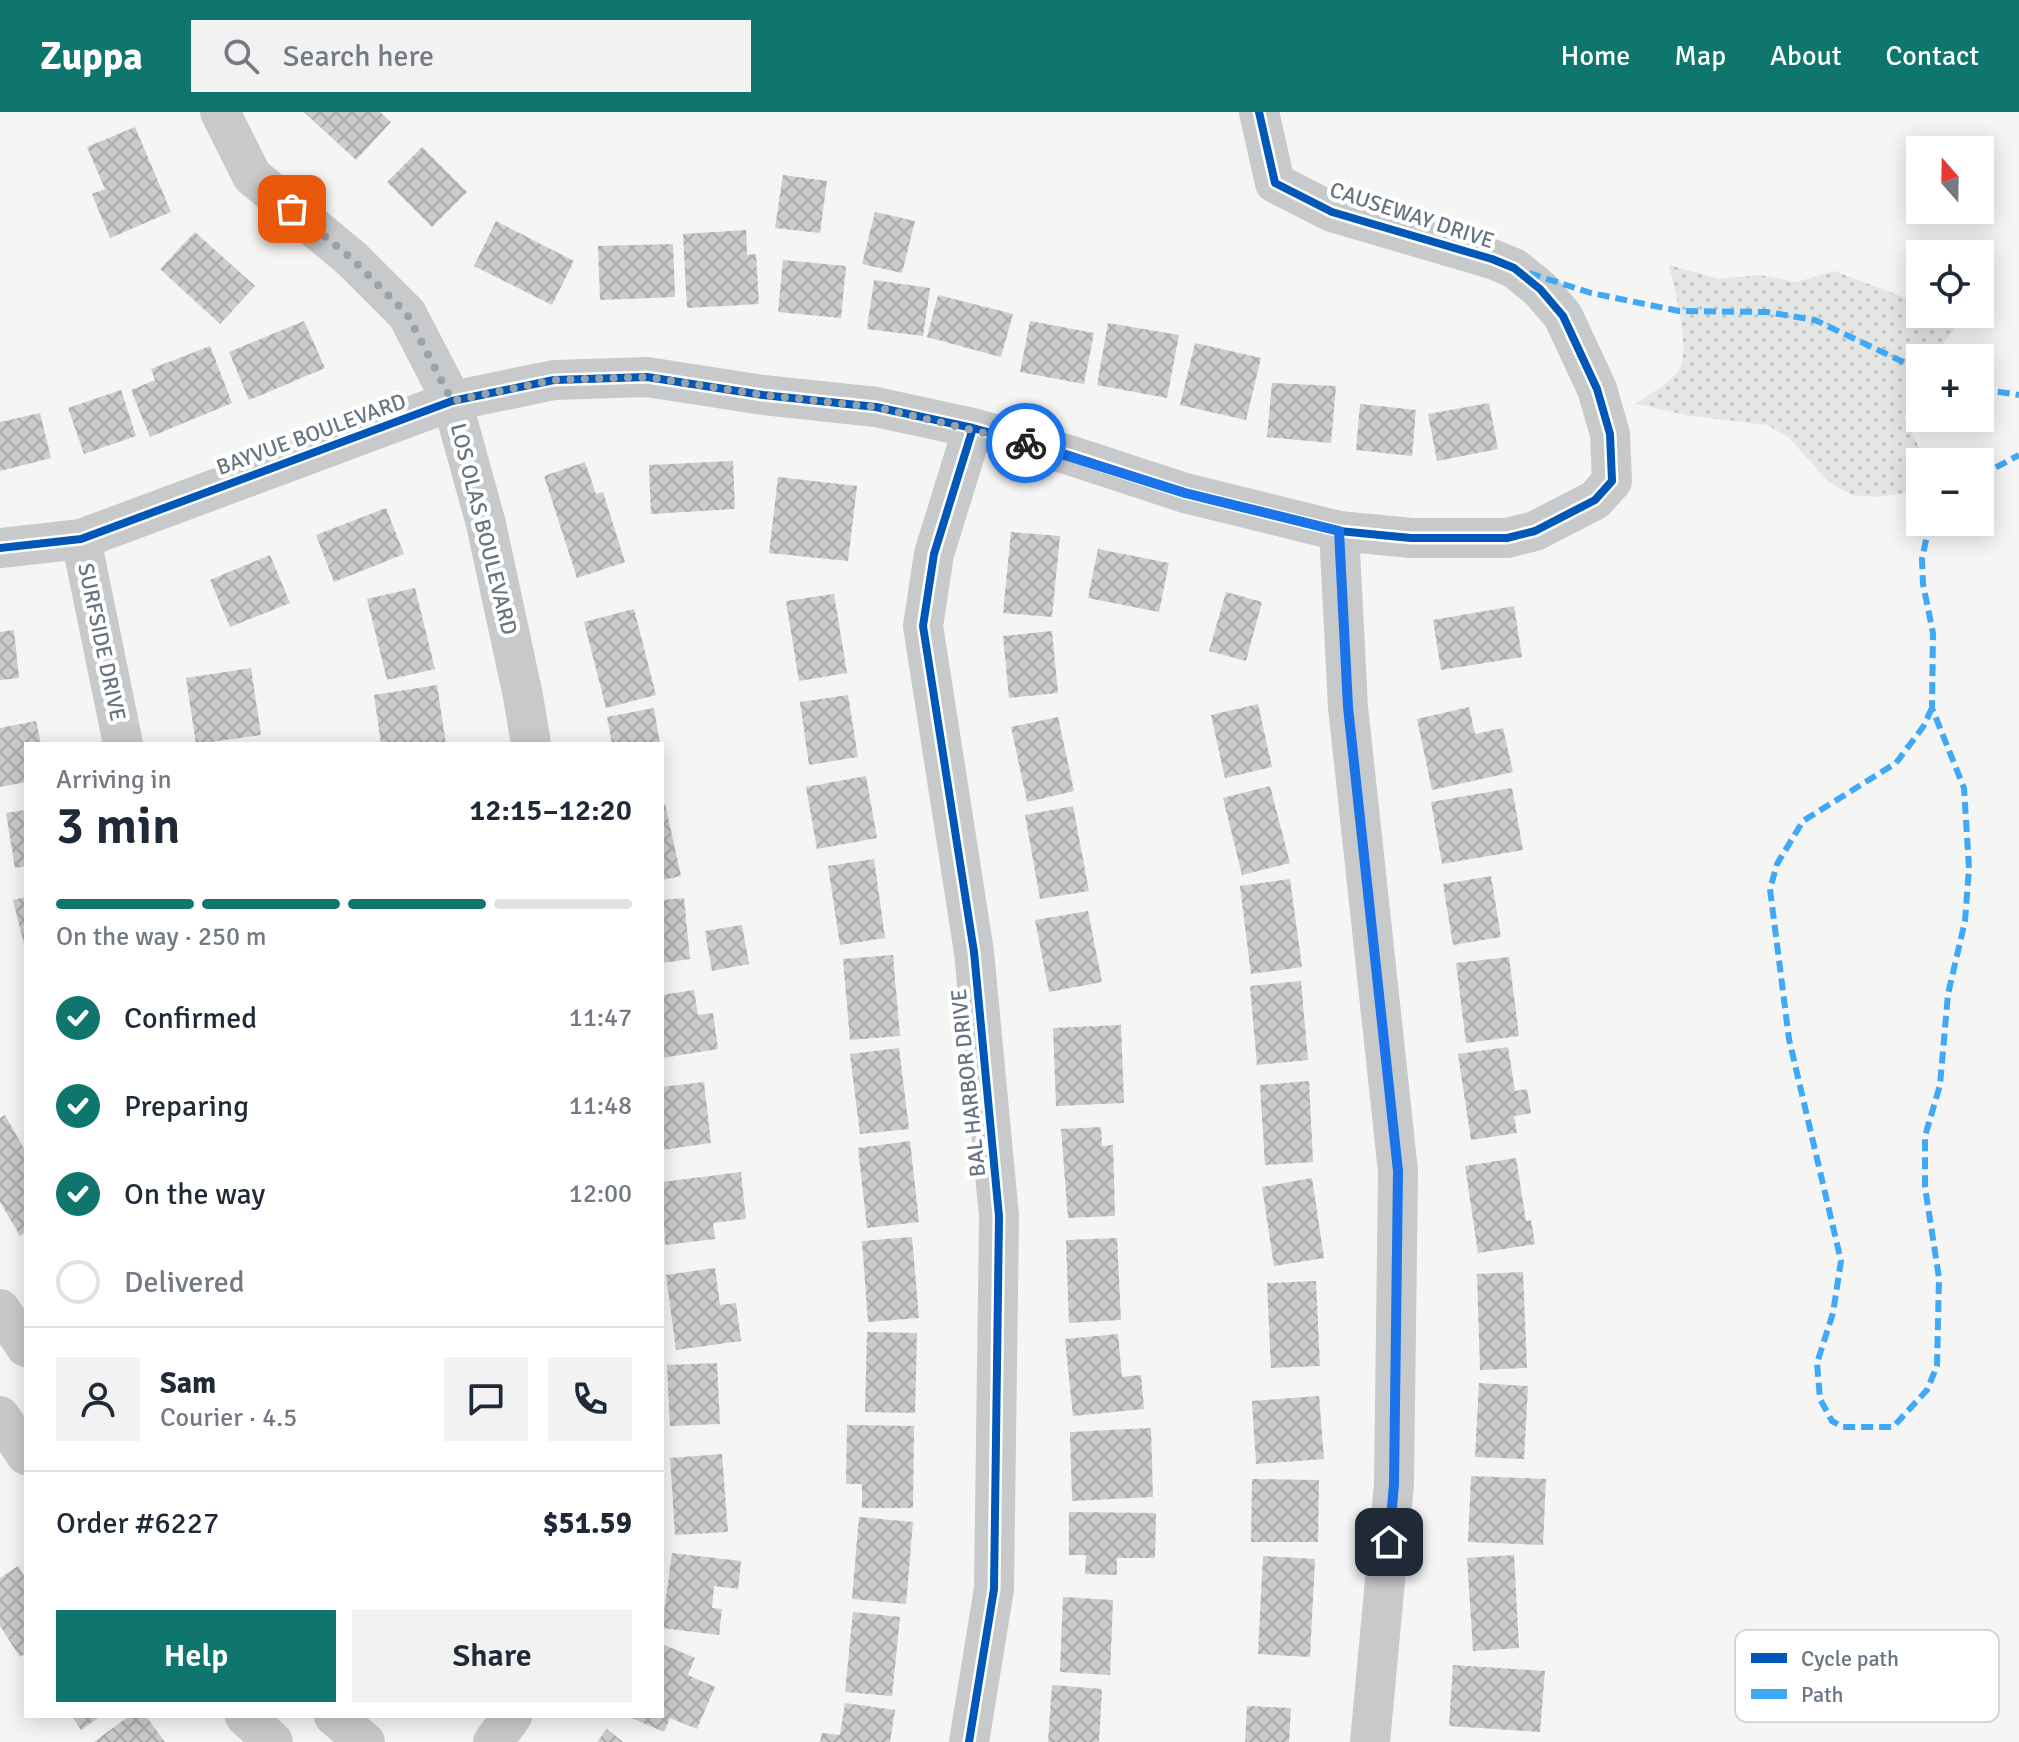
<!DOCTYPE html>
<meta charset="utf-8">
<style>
:root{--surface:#fff;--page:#f2f2f3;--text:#1f2937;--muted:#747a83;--line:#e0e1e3;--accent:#0f766e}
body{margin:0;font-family:Signika,sans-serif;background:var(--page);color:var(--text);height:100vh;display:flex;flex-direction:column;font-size:30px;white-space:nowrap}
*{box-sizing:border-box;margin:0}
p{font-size:26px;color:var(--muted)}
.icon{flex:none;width:44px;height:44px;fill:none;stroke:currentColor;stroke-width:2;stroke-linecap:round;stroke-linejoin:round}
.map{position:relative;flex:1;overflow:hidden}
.sheet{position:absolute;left:24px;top:630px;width:640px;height:976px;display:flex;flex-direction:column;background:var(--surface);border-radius:0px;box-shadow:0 4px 20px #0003}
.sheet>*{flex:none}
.needle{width:52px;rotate:340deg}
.fabs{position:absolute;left:1906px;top:24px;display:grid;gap:16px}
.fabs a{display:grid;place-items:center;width:88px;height:88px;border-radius:0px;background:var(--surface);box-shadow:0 4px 20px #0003;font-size:40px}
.pin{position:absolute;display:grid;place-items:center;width:68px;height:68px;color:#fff;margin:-34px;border-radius:16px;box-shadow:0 4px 12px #0006}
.courier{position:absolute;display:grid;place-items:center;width:80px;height:80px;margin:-40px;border:6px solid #1a73e8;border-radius:50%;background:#fff;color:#222;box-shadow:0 2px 10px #0007}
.head em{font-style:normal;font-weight:600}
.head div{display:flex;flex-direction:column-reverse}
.head{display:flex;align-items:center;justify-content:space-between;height:136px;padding:0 32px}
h1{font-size:52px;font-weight:600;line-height:60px}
.bar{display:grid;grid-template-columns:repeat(4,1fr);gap:12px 8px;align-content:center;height:96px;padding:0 32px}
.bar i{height:10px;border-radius:6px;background:var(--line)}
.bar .on{background:var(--accent)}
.bar p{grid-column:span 4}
.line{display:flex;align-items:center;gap:20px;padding:0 32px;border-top:2px solid var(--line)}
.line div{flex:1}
.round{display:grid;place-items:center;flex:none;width:84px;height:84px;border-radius:0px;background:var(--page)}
ol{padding:0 32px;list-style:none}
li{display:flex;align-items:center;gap:24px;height:88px}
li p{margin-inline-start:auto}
li .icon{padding:8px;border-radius:50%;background:var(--accent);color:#fff;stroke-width:4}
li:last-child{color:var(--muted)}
li i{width:44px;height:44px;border:4px solid var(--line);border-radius:50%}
.button{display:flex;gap:16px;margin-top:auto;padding:16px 32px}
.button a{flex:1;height:92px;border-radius:0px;background:var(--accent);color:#fff;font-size:32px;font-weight:600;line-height:92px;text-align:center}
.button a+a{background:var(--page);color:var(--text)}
header{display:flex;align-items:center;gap:48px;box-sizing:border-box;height:112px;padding:0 40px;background:var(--accent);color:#fff}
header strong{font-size:38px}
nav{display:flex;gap:44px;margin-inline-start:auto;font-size:28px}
.search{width:560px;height:72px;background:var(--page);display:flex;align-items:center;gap:20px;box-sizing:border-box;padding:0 28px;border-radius:0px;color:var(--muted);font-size:30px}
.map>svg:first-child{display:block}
.grass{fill:url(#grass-dots)}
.building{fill:url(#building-cross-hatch)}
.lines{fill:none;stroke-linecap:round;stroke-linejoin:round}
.minor{stroke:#c8c9ca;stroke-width:40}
.quiet{stroke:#3fa9f5;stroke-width:6;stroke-dasharray:12 6;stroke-linecap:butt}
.cycleway-casing{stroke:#fff;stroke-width:13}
.cycleway{stroke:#0057b8;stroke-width:8}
.done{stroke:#99a2a9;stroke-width:8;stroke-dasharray:0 14.4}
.route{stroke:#1a73e8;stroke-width:10}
.labels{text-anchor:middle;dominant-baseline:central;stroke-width:8;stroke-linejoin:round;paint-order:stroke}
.street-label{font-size:22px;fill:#687581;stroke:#fff}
.key{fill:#fff;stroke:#d2d6d9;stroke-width:2}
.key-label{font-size:22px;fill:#687581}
</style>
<header>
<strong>Zuppa</strong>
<div class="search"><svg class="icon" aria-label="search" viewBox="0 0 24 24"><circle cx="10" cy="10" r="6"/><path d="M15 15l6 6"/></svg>Search here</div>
<nav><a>Home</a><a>Map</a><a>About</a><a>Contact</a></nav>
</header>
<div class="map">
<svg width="2019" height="1630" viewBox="0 0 2019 1630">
<defs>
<pattern id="grass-dots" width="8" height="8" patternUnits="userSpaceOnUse" patternTransform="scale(2)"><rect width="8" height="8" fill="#e3e6e2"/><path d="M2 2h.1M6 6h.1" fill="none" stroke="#bcbfbd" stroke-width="1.8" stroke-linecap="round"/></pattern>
<pattern id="building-cross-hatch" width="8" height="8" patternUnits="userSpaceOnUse" patternTransform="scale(2)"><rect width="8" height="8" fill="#cbcccd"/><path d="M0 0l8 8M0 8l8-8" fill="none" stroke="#a9aaac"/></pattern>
</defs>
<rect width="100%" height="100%" fill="#f5f5f4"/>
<path class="grass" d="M1669,153L1719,167L1759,163L1797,170L1834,159L1908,187L1920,195V202H1931L1955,217L1932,246H1920V266L1904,305L1926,350H1920V379L1877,385L1852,383L1829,370L1788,325L1767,313L1686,303L1636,292C1649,282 1665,274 1676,262C1694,244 1674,176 1669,153Z"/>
<path class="building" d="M304,0H380L391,10L356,48Z
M135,15L171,100L110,126L92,82L105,77L87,35Z
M422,35L467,80L432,115L387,70Z
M783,63L827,69L820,121L775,116Z
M875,100L915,109L902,161L862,152Z
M496,109L574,149L552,193L474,154Z
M746,118L747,143L756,142L759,192L687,196L683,122Z
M195,120L255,174L220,212L160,157Z
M673,132L675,185L600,188L598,134Z
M783,148L846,154L841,206L778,200Z
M874,168L930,176L923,224L867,217Z
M938,183L1013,202L1001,245L927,225Z
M304,209L325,256L249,288L229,240Z
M1030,209L1094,221L1084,272L1020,260Z
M1108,211L1179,223L1167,286L1097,273Z
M1195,231L1261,246L1246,308L1180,293Z
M210,234L232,291L150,325L131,278L155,268L151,257Z
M1272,271L1336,274L1331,331L1267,325Z
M121,278L136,324L84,342L68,296Z
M1489,291L1498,337L1437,349L1428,302Z
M1360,292L1416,298L1412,344L1356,338Z
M40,301L51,346L0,359V310Z
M733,349L735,397L651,402L649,353Z
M585,350L596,382L603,380L625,450L577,466L544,364Z
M778,365L857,374L848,449L769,441Z
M386,396L404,442L334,470L316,423Z
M1011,420L1060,424L1052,505L1003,501Z
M1098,437L1169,451L1159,500L1088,486Z
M270,443L290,491L230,515L210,468Z
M415,476L435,557L387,568L367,487Z
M1226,480L1262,490L1246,549L1209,539Z
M834,482L847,561L799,569L786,489Z
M1514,494L1522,545L1441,558L1433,508Z
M634,497L656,583L606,596L584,510Z
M14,518L19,566L0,568V520Z
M1052,519L1058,581L1009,586L1003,524Z
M251,556L261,623L196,632L186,566Z
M437,573L446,632H381L374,583Z
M848,583L858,645L809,653L800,590Z
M1258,592L1272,655L1225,666L1211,603Z
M1469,595L1475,622L1503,616L1513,660L1432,678L1417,607Z
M654,596L660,632H612L607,605Z
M1058,605L1074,679L1027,690L1011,615Z
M36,609L41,632H26V670L0,675V616Z
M866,664L877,726L817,737L806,675Z
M1270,674L1290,751L1242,763L1223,686Z
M1512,676L1523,738L1442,752L1431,690Z
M665,692L681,764L662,768V693Z
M1073,694L1089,779L1040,787L1025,703Z
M26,698V754L15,756L6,701Z
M874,747L885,826L840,833L828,754Z
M1491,764L1501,825L1453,833L1443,772Z
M1290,767L1302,855L1251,862L1240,774Z
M26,785V837H25L13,788Z
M684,786L690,847L662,851V788Z
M1088,799L1102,870L1049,880L1035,808Z
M742,813L749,852L712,859L705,819Z
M893,843L900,924L850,928L843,847Z
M1509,845L1519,924L1466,931L1456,851Z
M1301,869L1308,948L1257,953L1250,874Z
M694,878L698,903L713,901L718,937L662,946V883Z
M1121,913L1124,991L1056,994L1053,916Z
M1508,935L1515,979L1527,977L1531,1001L1514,1004L1517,1021L1471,1028L1458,942Z
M899,936L909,1017L860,1022L850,942Z
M1309,969L1313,1050L1265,1053L1260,973Z
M704,970L711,1031L662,1038V975Z
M5,1003L26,1040V1120L20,1124L0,1090V1006Z
M1101,1015L1102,1034L1113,1033L1115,1104L1068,1106L1061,1017Z
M910,1029L919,1110L867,1116L858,1036Z
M1516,1046L1526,1109L1531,1108L1535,1132L1478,1141L1465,1054Z
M741,1060L746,1107L713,1111L715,1127L665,1133L662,1070Z
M1312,1066L1324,1146L1274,1154L1262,1075Z
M912,1125L919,1206L868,1210L862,1129Z
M1117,1126L1121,1208L1069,1211L1066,1128Z
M715,1156L720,1193L736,1191L741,1229L676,1238L666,1163Z
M1523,1160L1527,1256L1480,1258L1477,1162Z
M1316,1169L1320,1254L1271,1256L1267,1171Z
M867,1220L917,1221L915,1301L865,1300Z
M1118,1222L1122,1265L1141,1263L1144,1297L1073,1304L1065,1227Z
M717,1251L720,1312L670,1314L667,1253Z
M1479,1271L1528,1274L1524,1347L1475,1345Z
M1319,1284L1324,1347L1256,1352L1252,1289Z
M847,1313L914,1314L913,1396H862V1372H846Z
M1151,1316L1153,1385L1072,1389L1070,1320Z
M722,1342L728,1420L675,1423L670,1346Z
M1471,1364L1546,1367L1543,1433L1468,1430Z
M1252,1367L1319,1368L1318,1430H1251Z
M1069,1400L1156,1401L1155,1446H1117V1463L1085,1462L1086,1443H1069Z
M859,1405L913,1410L906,1492L852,1487Z
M672,1441L741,1449L738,1477L714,1474L712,1496L722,1497L719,1523L662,1516Z
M1514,1443L1519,1536L1473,1539L1467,1446Z
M1263,1444L1315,1447L1310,1545L1258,1542Z
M18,1454L26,1467V1541L20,1545L0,1514V1466Z
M1063,1485L1113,1488L1110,1563L1060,1560Z
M853,1500L900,1505L892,1584L845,1580Z
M662,1532L695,1546L688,1563L715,1575L697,1617L670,1606L664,1620L627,1604H662Z
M1453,1553L1545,1559L1540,1620L1449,1614Z
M1052,1573L1102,1577L1099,1630H1048Z
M845,1591L895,1598L890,1630H820L822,1621L840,1623Z
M1247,1594L1291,1596L1289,1630H1245Z
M72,1604H101L81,1618Z
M129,1604H146L165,1630H94Z
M607,1617L623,1630H597Z"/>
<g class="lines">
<path class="minor" d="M220,0L252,64L352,147L407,202L452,289L486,412L523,584L531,632
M1339,419L1348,595L1398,1059L1394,1372L1370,1630
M81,427L123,632
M0,436L81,427L452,289L554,268L647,265L763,283L876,295L973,316L1069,343L1185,381L1339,419L1411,426H1507L1535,419L1595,388L1612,369L1610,322L1597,277L1563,204L1540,177L1514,156L1492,147L1332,100L1275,71L1259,0
M0,1197L26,1235
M0,1304L26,1343
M245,1604L273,1630
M334,1604L365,1630
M493,1630L512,1604
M969,1630L994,1477L999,1104L974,840L923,514L934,442L973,316"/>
<path class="quiet" d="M1529,161L1591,181L1679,199L1767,200L1815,208L1920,258
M1980,277L2019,283
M1980,364L2019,343
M1932,596L1923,615L1896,651L1803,709L1777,752L1770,777L1789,927L1841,1149L1833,1201L1817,1251L1820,1287L1832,1309L1843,1315H1893L1927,1278L1937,1254L1939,1166L1925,1075V1024L1940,973L1948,882L1965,809L1969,756L1964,676L1932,596L1933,521L1923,472L1922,447L1927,423L1936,410"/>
<g class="cycleway-casing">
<path id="cycleway" d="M0,436L81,427L452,289L554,268L647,265L763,283L876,295L973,316L1069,343L1185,381L1339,419L1411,426H1507L1535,419L1595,388L1612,369L1610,322L1597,277L1563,204L1540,177L1514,156L1492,147L1332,100L1275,71L1259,0
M969,1630L994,1477L999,1104L974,840L923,514L934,442L973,316"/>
</g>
<use href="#cycleway" class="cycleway"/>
</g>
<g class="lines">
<path class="done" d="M292,97L352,147L407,202L452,289L554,268L647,265L763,283L876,295L1026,331"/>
<path class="route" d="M1026,331L1185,381L1339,419L1348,595L1398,1059L1394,1372L1389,1430"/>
</g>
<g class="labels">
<g class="street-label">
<text transform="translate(1412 103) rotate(18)">CAUSEWAY DRIVE</text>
<text transform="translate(311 322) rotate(-20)">BAYVUE BOULEVARD</text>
<text transform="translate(484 417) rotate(76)">LOS OLAS BOULEVARD</text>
<text transform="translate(102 530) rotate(78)">SURFSIDE DRIVE</text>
<text transform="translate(968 971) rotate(-96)">BAL HARBOR DRIVE</text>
</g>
</g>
<rect x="1735" y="1518" width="264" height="92" rx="12" class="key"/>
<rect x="1751" y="1541" width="36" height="10" fill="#0057b8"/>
<rect x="1751" y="1577" width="36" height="10" fill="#3fa9f5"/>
<g class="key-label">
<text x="1801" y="1554">Cycle path</text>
<text x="1801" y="1590">Path</text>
</g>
</svg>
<div class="fabs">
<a><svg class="needle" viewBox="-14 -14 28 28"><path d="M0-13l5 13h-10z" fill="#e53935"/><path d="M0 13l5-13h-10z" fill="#747a83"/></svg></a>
<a><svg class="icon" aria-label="locate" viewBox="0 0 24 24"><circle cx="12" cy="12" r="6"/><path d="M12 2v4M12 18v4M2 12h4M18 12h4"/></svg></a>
<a>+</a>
<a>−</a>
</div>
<div class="pin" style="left:292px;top:97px;background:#ea580c"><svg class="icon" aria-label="bag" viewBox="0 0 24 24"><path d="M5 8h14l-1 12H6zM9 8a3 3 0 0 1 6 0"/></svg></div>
<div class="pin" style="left:1389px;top:1430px;background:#1f2937"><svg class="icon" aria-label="home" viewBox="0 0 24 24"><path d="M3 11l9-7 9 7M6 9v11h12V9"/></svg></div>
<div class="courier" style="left:1026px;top:331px"><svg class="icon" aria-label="bike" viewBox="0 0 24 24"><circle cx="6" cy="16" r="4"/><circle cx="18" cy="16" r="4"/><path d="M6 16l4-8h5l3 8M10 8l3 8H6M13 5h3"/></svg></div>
<section class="sheet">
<div class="head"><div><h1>3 min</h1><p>Arriving in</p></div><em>12:15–12:20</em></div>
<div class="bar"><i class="on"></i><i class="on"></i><i class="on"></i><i></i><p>On the way · 250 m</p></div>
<ol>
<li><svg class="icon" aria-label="check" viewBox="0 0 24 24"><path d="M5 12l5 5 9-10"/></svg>Confirmed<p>11:47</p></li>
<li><svg class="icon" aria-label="check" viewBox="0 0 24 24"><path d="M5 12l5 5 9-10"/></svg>Preparing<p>11:48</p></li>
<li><svg class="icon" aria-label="check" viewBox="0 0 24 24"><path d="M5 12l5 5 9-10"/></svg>On the way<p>12:00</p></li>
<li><i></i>Delivered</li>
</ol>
<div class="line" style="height:144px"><a class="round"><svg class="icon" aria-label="person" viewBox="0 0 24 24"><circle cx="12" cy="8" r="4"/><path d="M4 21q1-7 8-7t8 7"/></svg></a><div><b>Sam</b><p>Courier · 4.5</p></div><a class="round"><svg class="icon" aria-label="chat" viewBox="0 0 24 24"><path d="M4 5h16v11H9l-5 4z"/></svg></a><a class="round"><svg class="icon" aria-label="phone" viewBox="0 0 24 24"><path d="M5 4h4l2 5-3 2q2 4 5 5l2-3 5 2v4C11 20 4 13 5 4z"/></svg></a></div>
<div class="line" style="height:104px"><div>Order #6227</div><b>$51.59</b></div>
<div class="button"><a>Help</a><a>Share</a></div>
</section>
</div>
